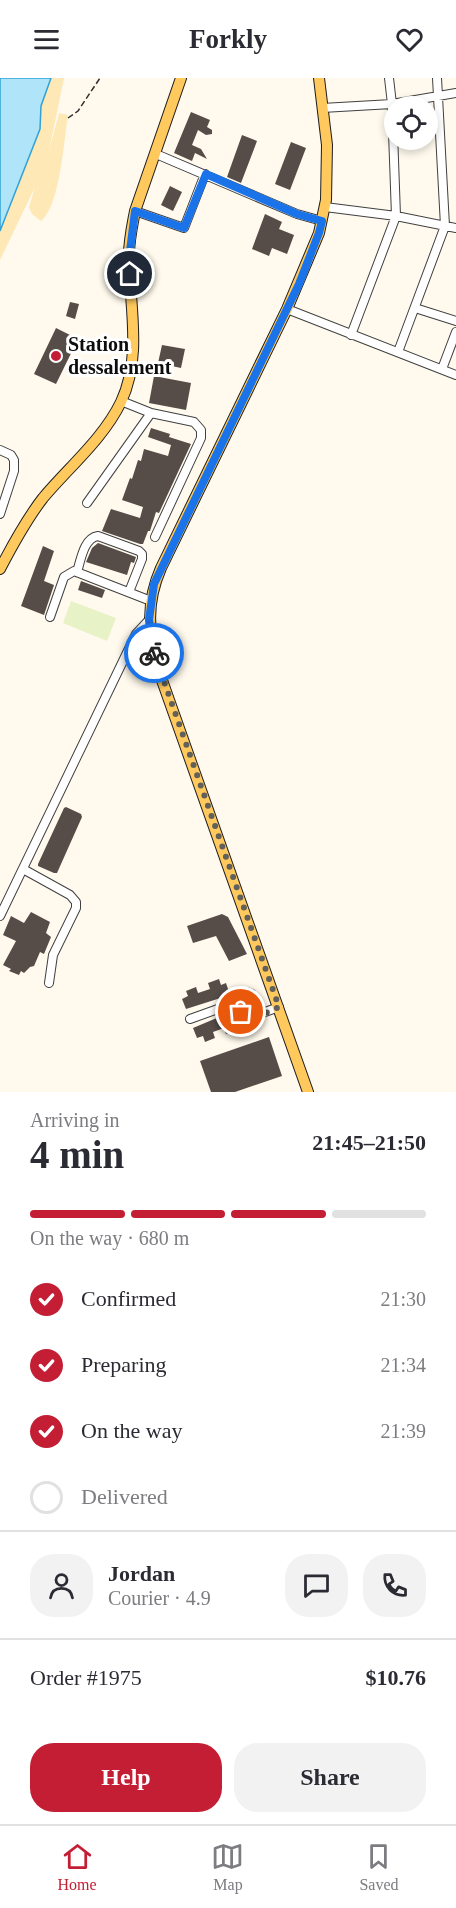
<!DOCTYPE html>
<meta charset="utf-8">
<style>
:root{--surface:#fff;--page:#f2f2f3;--text:#2b2b33;--muted:#7c7c81;--line:#e1e1e2;--accent:#c41e34}
body{margin:0;font-family:"Times New Roman",serif;background:var(--page);color:var(--text);height:100vh;display:flex;flex-direction:column;font-size:22px;white-space:nowrap}
*{box-sizing:border-box;margin:0}
p{font-size:20px;color:var(--muted)}
.icon{flex:none;width:33px;height:33px;fill:none;stroke:currentColor;stroke-width:2;stroke-linecap:round;stroke-linejoin:round}
.map{position:relative;height:1014px;overflow:hidden}
.side{display:flex;flex-direction:column;background:var(--surface);flex:1}
.side>*{flex:none}
.fabs{position:absolute;left:384px;top:18px;display:grid;gap:12px}
.fabs a{display:grid;place-items:center;width:54px;height:54px;border-radius:50%;background:var(--surface);box-shadow:0 3px 9px #0003;font-size:30px}
.pin{position:absolute;display:grid;place-items:center;width:51px;height:51px;color:#fff;margin:-26px;border:3px solid #fff;border-radius:50%;box-shadow:0 2px 6px #0007}
.courier{position:absolute;display:grid;place-items:center;width:60px;height:60px;margin:-30px;border:4px solid #1a73e8;border-radius:50%;background:#fff;color:#222;box-shadow:0 2px 8px #0007}
.head em{font-style:normal;font-weight:700}
.head div{display:flex;flex-direction:column-reverse}
.head{display:flex;align-items:center;justify-content:space-between;height:102px;padding:0 30px}
h1{font-size:39px;font-weight:700;line-height:45px}
.bar{display:grid;grid-template-columns:repeat(4,1fr);gap:9px 6px;align-content:center;height:72px;padding:0 30px}
.bar i{height:8px;border-radius:4px;background:var(--line)}
.bar .active{background:var(--accent)}
.bar p{grid-column:span 4}
.line{display:flex;align-items:center;gap:15px;padding:0 30px;border-top:2px solid var(--line)}
.line div{flex:1}
.round{display:grid;place-items:center;flex:none;width:63px;height:63px;border-radius:24px;background:var(--page)}
ol{padding:0 30px;list-style:none}
li{display:flex;align-items:center;gap:18px;height:66px}
li p{margin-inline-start:auto}
li .icon{padding:6px;border-radius:50%;background:var(--accent);color:#fff;stroke-width:4}
li:last-child{color:var(--muted)}
li i{width:33px;height:33px;border:3px solid var(--line);border-radius:50%}
.primary-button{display:flex;gap:12px;margin-top:auto;padding:12px 30px}
.primary-button a{flex:1;height:69px;border-radius:24px;background:var(--accent);color:#fff;font-size:24px;font-weight:700;line-height:69px;text-align:center}
.primary-button a+a{background:var(--page);color:var(--text)}
header{display:flex;justify-content:space-between;align-items:center;height:78px;padding:0 30px;background:var(--surface);font-size:27px;font-weight:700}
.tabs{display:flex;justify-content:space-around;align-items:center;height:84px;border-top:2px solid var(--line);background:var(--surface);font-size:16px;color:var(--muted)}
.tabs a{display:grid;justify-items:center;gap:3px}
.tabs .active{color:var(--accent)}
.map>svg:first-child{display:block}
.sand{fill:#fde8b6}
.pitch{fill:#e7f2c7}
.water{fill:#afe4f9;stroke:#32a2d4;stroke-width:1.5}
.building{fill:#564d49}
.lines{fill:none;stroke-linecap:round;stroke-linejoin:round}
.minor-casing{stroke:#404040;stroke-width:10}
.major-casing{stroke:#1e1e1e;stroke-width:12}
.path{stroke:#2f2f2f;stroke-width:1.5;stroke-dasharray:6 3;stroke-linecap:butt}
.minor{stroke:#fff;stroke-width:8}
.major{stroke:#ffc95d;stroke-width:10}
.done{stroke:#62605b;stroke-width:6;stroke-dasharray:0 10.8}
.route{stroke:#1a73e8;stroke-width:8}
.poi-dot{fill:#c41e34;stroke:#fff;stroke-width:2}
.labels{text-anchor:middle;dominant-baseline:central;stroke-width:6;stroke-linejoin:round;paint-order:stroke}
.poi-label{font-size:20px;font-weight:bold;fill:#0d0d0d;stroke:#fff;text-anchor:start}
</style>
<header><svg class="icon" aria-label="menu" viewBox="0 0 24 24"><path d="M4 6h16M4 12h16M4 18h16"/></svg>Forkly<svg class="icon" aria-label="heart" viewBox="0 0 24 24"><path d="M12 20l-8-8c-3-5 5-10 8-4 3-6 11-1 8 4z"/></svg></header>
<div class="map">
<svg width="456" height="1014" viewBox="0 0 456 1014">
<rect width="100%" height="100%" fill="#fffaed"/>
<path class="sand" d="M51,0H64L49,73L59,35L68,37C64,61 60,128 41,143L32,136L29,129L35,109L0,182V153L40,51L41,28Z"/>
<path class="pitch" d="M71,523L116,540L107,563L63,545Z"/>
<path class="water" d="M0,0H51L41,28L40,51L0,153Z"/>
<path class="building" d="M191,34L210,42L207,49L212,52V56L206,57L198,52L192,67L201,71L207,81L195,75L192,83L174,75Z
M242,57L257,63L241,105L227,99Z
M291,64L306,70L290,112L275,106Z
M170,108L182,114L173,133L161,127Z
M265,136L282,144L279,151L294,157L287,176L272,170L269,178L252,171Z
M70,224L79,226L75,241L66,238Z
M56,250L78,261L56,306L34,296Z
M162,267L185,271L181,290L158,285Z
M154,298L191,305L186,332L149,325Z
M151,350L170,356L169,359L191,366L159,435L156,434L150,453H148L143,466H140L102,453L111,431L140,440L143,429L122,422L130,400L132,401L138,382L141,383L144,371L168,378L171,367L148,359Z
M98,465L136,479L134,485L131,484L127,497L86,484L92,470Z
M43,468L54,473L44,503L54,507L44,537L21,528Z
M81,503L105,512L102,520L78,512Z
M66,729L81,736L82,739L57,795H54L38,788V786L64,730Z
M31,834L50,844L46,855L51,859L44,876L40,874L34,888L30,889L24,895L21,893L19,897L9,893L11,891L3,887L16,863L3,857L11,838L24,845Z
M222,836L228,839L247,876L229,883L216,858L193,865L187,848Z
M219,901L221,907L226,905L230,917L186,931L182,921L188,918L186,913L196,909L198,915L210,911L208,905Z
M248,909L255,912L258,918L259,926L256,924L249,930L244,929L236,922L235,917L241,911Z
M231,934L240,943L235,946L237,952L226,956L224,950L213,954L215,960L205,964L203,958L197,960L193,950Z
M269,959L282,998L235,1014H211L200,983Z"/>
<g class="lines">
<g class="minor-casing">
<path id="minor" d="M322,30L392,26L456,15
M156,76L297,136L322,143
M325,129L396,138L456,150
M135,133L184,150L205,96
M415,230L456,243
M287,231L456,297
M351,257L396,138L392,26L389,0
M398,274L445,148L437,0
M442,291L456,254
M121,323L151,335L194,344L201,352V360L155,459
M0,372L11,377L14,382V393L0,436
M87,425L151,335
M77,494C81,481 84,460 98,458L139,473L142,476V481L129,514
M50,539L64,499L74,493L151,523
M23,791L70,817L76,824V830L53,877L49,905
M0,838L136,556L149,542
M190,941L229,927H232L244,938L251,939L279,929"/>
</g>
<g class="major-casing">
<path id="major" d="M0,491C13,466 26,442 43,420C69,389 103,361 121,324C142,279 130,230 129,183C128,166 132,149 135,133L181,0
M308,1014L158,591C148,555 146,524 161,490L287,231L319,155L326,122L327,67L319,0"/>
</g>
<path class="path" d="M68,40L78,33L100,0"/>
<use href="#minor" class="minor"/>
<use href="#major" class="major"/>
</g>
<g class="lines">
<path class="done" d="M154,575L279,929C268,934 250,944 241,934"/>
<path class="route" d="M130,196L129,181L135,133L184,150L206,96L297,136L322,143L319,155L299,206L154,506L149,542L154,575"/>
</g>
<circle class="poi-dot" cx="56" cy="278" r="6"/>
<g class="labels">
<g class="poi-label">
<text x="68" y="266">Station<tspan x="68" dy="23">dessalement</tspan></text>
</g>
</g>
</svg>
<div class="fabs">
<a><svg class="icon" aria-label="locate" viewBox="0 0 24 24"><circle cx="12" cy="12" r="6"/><path d="M12 2v4M12 18v4M2 12h4M18 12h4"/></svg></a>
</div>
<div class="pin" style="left:241px;top:934px;background:#ea580c"><svg class="icon" aria-label="bag" viewBox="0 0 24 24"><path d="M5 8h14l-1 12H6zM9 8a3 3 0 0 1 6 0"/></svg></div>
<div class="pin" style="left:130px;top:196px;background:#1f2937"><svg class="icon" aria-label="home" viewBox="0 0 24 24"><path d="M3 11l9-7 9 7M6 9v11h12V9"/></svg></div>
<div class="courier" style="left:154px;top:575px"><svg class="icon" aria-label="bike" viewBox="0 0 24 24"><circle cx="6" cy="16" r="4"/><circle cx="18" cy="16" r="4"/><path d="M6 16l4-8h5l3 8M10 8l3 8H6M13 5h3"/></svg></div>
</div>
<section class="side">
<div class="head"><div><h1>4 min</h1><p>Arriving in</p></div><em>21:45–21:50</em></div>
<div class="bar"><i class="active"></i><i class="active"></i><i class="active"></i><i></i><p>On the way · 680 m</p></div>
<ol>
<li><svg class="icon" aria-label="check" viewBox="0 0 24 24"><path d="M5 12l5 5 9-10"/></svg>Confirmed<p>21:30</p></li>
<li><svg class="icon" aria-label="check" viewBox="0 0 24 24"><path d="M5 12l5 5 9-10"/></svg>Preparing<p>21:34</p></li>
<li><svg class="icon" aria-label="check" viewBox="0 0 24 24"><path d="M5 12l5 5 9-10"/></svg>On the way<p>21:39</p></li>
<li><i></i>Delivered</li>
</ol>
<div class="line" style="height:108px"><a class="round"><svg class="icon" aria-label="person" viewBox="0 0 24 24"><circle cx="12" cy="8" r="4"/><path d="M4 21q1-7 8-7t8 7"/></svg></a><div><b>Jordan</b><p>Courier · 4.9</p></div><a class="round"><svg class="icon" aria-label="chat" viewBox="0 0 24 24"><path d="M4 5h16v11H9l-5 4z"/></svg></a><a class="round"><svg class="icon" aria-label="phone" viewBox="0 0 24 24"><path d="M5 4h4l2 5-3 2q2 4 5 5l2-3 5 2v4C11 20 4 13 5 4z"/></svg></a></div>
<div class="line" style="height:78px"><div>Order #1975</div><b>$10.76</b></div>
<div class="primary-button"><a>Help</a><a>Share</a></div>
</section>
<nav class="tabs">
<a class="active"><svg class="icon" aria-label="home" viewBox="0 0 24 24"><path d="M3 11l9-7 9 7M6 9v11h12V9"/></svg>Home</a>
<a><svg class="icon" aria-label="map" viewBox="0 0 24 24"><path d="M3 6l6-2 6 2 6-2v14l-6 2-6-2-6 2zM9 4v14M15 6v14"/></svg>Map</a>
<a><svg class="icon" aria-label="saved" viewBox="0 0 24 24"><path d="M7 4h10v16l-5-4-5 4z"/></svg>Saved</a>
</nav>
